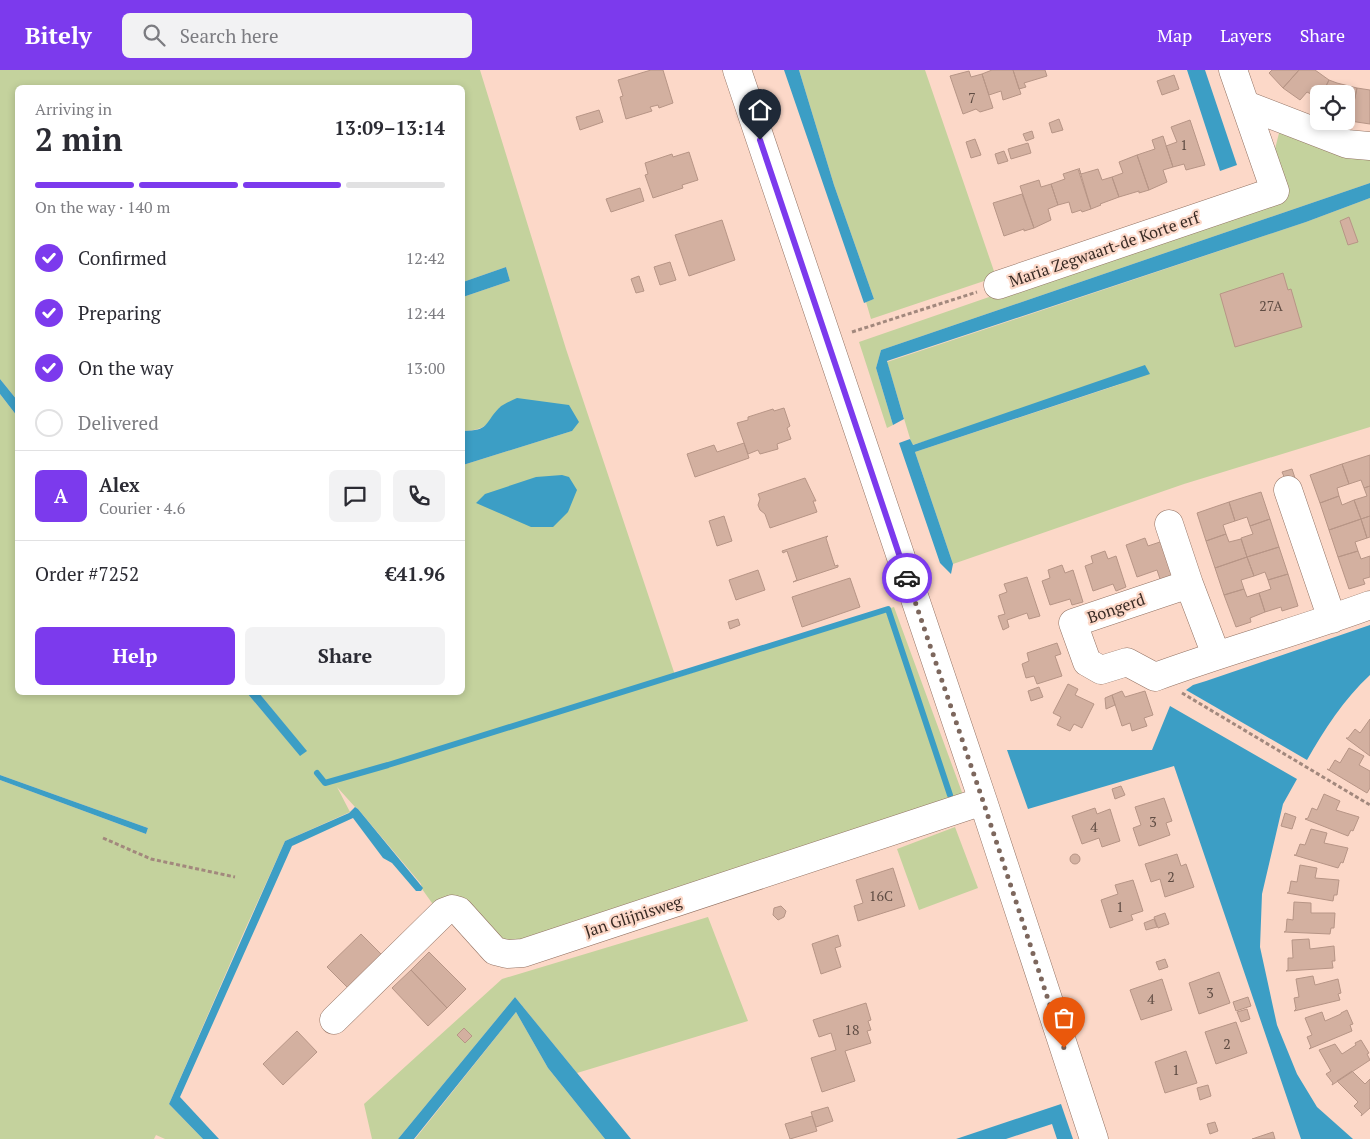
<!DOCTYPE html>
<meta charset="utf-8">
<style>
:root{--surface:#fff;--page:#f2f2f3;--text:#2b2b33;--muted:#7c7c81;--line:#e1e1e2;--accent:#7c3aed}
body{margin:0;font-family:"PT Serif",serif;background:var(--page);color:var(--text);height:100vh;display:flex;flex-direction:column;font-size:19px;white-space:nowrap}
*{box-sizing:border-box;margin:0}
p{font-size:16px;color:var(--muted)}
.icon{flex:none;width:28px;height:28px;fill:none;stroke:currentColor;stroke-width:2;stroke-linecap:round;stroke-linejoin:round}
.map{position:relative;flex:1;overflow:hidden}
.side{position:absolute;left:15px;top:15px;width:450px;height:610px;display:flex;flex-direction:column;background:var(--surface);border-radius:8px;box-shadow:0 2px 8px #0003}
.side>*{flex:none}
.fabs{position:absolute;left:1310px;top:15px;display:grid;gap:10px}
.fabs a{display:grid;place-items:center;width:45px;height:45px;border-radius:8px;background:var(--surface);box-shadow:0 2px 8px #0003;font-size:25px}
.pin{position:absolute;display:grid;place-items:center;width:42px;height:42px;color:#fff;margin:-51px -21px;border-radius:50% 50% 50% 0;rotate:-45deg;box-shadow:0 0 5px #0007}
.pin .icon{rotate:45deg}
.courier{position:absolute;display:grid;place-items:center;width:50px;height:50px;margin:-25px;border:4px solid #7c3aed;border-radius:50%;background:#fff;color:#222;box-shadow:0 1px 6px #0007}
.head em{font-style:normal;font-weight:800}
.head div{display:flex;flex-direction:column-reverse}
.head{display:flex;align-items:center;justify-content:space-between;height:85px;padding:0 20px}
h1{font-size:32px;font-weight:800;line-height:38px}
.bar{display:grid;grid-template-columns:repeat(4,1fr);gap:8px 5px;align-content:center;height:60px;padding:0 20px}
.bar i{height:6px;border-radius:4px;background:var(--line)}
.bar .selected{background:var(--accent)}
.bar p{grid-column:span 4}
.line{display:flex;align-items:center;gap:12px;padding:0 20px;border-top:1px solid var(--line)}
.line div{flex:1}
.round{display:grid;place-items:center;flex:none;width:52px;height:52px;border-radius:8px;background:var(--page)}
ol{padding:0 20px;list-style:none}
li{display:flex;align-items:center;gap:15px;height:55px}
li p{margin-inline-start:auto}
li .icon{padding:5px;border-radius:50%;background:var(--accent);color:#fff;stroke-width:4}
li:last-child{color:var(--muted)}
li i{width:28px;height:28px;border:2px solid var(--line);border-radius:50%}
.cta{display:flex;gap:10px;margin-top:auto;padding:10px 20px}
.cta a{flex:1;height:58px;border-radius:8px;background:var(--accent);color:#fff;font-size:20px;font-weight:800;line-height:58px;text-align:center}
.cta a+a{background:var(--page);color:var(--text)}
header{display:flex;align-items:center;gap:30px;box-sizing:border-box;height:70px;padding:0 25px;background:var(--accent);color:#fff}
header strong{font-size:24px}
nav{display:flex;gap:28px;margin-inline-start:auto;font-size:18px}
.search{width:350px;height:45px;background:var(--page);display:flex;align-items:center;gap:12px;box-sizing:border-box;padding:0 18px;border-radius:8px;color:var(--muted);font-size:19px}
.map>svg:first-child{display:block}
.green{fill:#c4d29d}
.water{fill:#3c9ec5}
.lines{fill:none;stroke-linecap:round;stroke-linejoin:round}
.stream{stroke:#3c9ec5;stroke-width:6}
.building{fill:#d3b0a0;stroke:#b79586}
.minor-casing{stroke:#927263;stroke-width:29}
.path{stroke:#a2887d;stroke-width:3;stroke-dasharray:4 2.5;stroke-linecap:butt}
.minor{stroke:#fff;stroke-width:28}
.done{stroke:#7d675d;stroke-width:5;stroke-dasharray:0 9}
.route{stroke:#7c3aed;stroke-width:6}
.labels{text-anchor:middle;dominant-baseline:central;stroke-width:4.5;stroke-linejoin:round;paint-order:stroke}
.number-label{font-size:14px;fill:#5f4c43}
.street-label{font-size:16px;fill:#382a24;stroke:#fcd8c8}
</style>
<header>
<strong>Bitely</strong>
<div class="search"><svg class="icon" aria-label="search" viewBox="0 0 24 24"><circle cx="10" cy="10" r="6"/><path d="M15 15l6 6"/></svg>Search here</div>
<nav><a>Map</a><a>Layers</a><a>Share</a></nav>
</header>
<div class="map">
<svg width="1370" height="1069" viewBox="0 0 1370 1069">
<rect width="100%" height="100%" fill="#fcd8c8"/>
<path class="green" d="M0,0H480L566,279L676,608L894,537L963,725L515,875L437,840L422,819L421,814L358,739L355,737L337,717L350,742L285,771L243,864L169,1034L203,1069H165L156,1065L154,1069H0V710L146,764L148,758L0,705V324L17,346L18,622L247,623L300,685L306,681L259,623L462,622L463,395L572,361L500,337C487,355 486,360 463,361V227L510,211L506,197L463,212L462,18H18L17,330L0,309Z
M799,0H925L996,207L871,249L866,232L874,229L834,115Z
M1280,59L1370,86V113L881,280L876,298L893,355L887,358L859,272L1284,125L1273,87Z
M1370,128V357L1184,414L953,494L915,382L1127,312L912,375L887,292L1306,152Z
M955,757L978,818L919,840L897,779Z
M708,847L748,951L577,1003L515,927L398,1069H372L364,1034L502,909Z
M516,942L548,998L605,1069H415Z"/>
<path class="water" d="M784,0H799L834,115L874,229L864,233Z
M1187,0H1205L1237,95L1220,101Z
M1370,113V128L1306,152L887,291L904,349L893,355L876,298L881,280Z
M506,197L510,211L463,227V212Z
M1145,295L1150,304L915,382L953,494L951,504L940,493L899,373L910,369L913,375Z
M0,309L17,330V346L0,324Z
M517,328L569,335L579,352L572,361L463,395V361C490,360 483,355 499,338C503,334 511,331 517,328Z
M562,405L569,407L577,420L568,442L553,457H531L476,433L485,424L536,407Z
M1370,555V605C1344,629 1324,660 1307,690L1186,620L1193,615L1206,611Z
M247,623H259L307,681L300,686Z
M1170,636L1297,709L1283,734L1262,824L1260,877L1277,955L1297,1004L1317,1037L1353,1069H1301L1174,696L1028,739L1007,680H1152Z
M0,705L148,758L146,764L0,710Z
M355,737L358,739L423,818L421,821H416L392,793L383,788L353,748L292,776L180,1027L219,1069H203L169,1034L285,771L349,743Z
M515,927L631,1069H605L548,998L516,942L414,1069H398Z
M1061,1034L1073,1069H1057L1052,1054L1006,1069H956Z"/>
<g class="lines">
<path class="stream" d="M317,703L325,713L388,695L888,539L950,725"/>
</g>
<path class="building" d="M651,0H663L673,33L659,38L658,35L650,37L652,41L626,49L620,27L623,26L618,10Z
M992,0H1013L1021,24L1003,30L1001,21L989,25L982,4Z
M1013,0H1045L1047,6L1024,13L1026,17L1019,19Z
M1272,0H1299L1283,18L1269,3Z
M1299,0H1315L1329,10L1322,24H1319V28L1307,22L1300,30L1283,18Z
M969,1L971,7L982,4L993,38L980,42L976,39L963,44L950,6Z
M1174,5L1179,19L1162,25L1157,11Z
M1329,10L1337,13L1357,18L1350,51L1346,50V24H1322Z
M1357,18L1370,20V54L1350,51Z
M599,40L603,52L580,60L576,47Z
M1059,49L1063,60L1052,63L1049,53Z
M1190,50L1205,95L1186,100L1184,94L1173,97L1166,76L1177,72L1171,57Z
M1032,61L1034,68L1026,71L1023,64Z
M1163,66L1173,97L1163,100L1167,112L1149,120L1137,85L1155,79L1152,70Z
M975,69L981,85L971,88L966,72Z
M1028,73L1031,83L1011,89L1008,79Z
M1004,81L1008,91L998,94L995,84Z
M689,82L698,110L682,115L683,118L653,128L645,105L648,104L645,93L672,84L673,87Z
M1137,85L1149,120L1139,123V121L1119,127L1112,107L1123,103L1119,92Z
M1079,98L1081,104L1098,99L1102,110L1112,107L1119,127L1100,134L1101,135L1091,139Z
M1078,99L1091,139L1082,142L1081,140L1072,143L1069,132L1058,135L1051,114L1065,109L1063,104Z
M1039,110L1041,117L1051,114L1058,135L1048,139L1051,150L1034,158L1020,116Z
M640,118L644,131L611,142L606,129Z
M1022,124L1034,158L1024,161V159L1004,166L993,133Z
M1349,147L1358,172L1348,175L1340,151Z
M722,150L735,190L689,206L675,165Z
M670,192L676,210L660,215L654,197Z
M1283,203L1288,220L1291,219L1302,257L1235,277L1220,224Z
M639,206L644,221L636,223L631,209Z
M784,338L790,356L787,358L791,369L777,374L778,379L760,384L758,380L748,384L737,353L748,350V347L773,339L774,341Z
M744,373L749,388L695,407L687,384L714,375L717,382Z
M1370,385V416L1364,418L1361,410L1349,414L1342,394Z
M1342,394L1349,414L1337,418L1339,426L1320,433L1310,405Z
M1292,399L1295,408L1286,411L1282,402Z
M805,408L816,431H813L817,442L770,458L765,444L760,440L758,435L760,429L758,424Z
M1370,416V446L1361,449L1354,430L1367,426L1364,418Z
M1261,422L1270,449L1250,456L1247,447L1235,451L1229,432Z
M1339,426L1342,435L1354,430L1361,449L1329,460L1320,433Z
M1229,432L1235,451L1223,455L1226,464L1206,471L1197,443Z
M724,446L732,471L717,476L709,451Z
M1370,446V467L1367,468L1361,449Z
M1270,449L1279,477L1247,487L1241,468L1253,464L1250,456Z
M1361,449L1367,468L1355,472L1358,481L1338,487L1329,460Z
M1226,464L1229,472L1241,469L1247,487L1215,498L1206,471Z
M828,466L826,468L835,496L838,495V497L793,512L797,510L787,481L783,483L782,481Z
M1145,468L1148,476L1163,471L1175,507L1161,512L1157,500L1137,507L1126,475Z
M1279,477L1288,504L1268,510L1265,502L1254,506L1247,487Z
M1105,481L1108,489L1116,486L1126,517L1116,521L1113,514L1093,521L1085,496L1093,493L1091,486Z
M1358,481L1361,489L1370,486V507L1363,509L1365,514L1349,519L1338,487Z
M1247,487L1254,506L1241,510L1244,519L1224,525L1215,498Z
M1062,495L1065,503L1073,500L1083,532L1072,535L1070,529L1050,535L1042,511L1050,508L1048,500Z
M758,500L765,520L736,530L729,510Z
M1288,504L1298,536L1282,541L1281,537L1265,542L1259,523L1271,519L1268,510Z
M1027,507L1040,546L1029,549L1027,543L1007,550L1009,557L1003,560L998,546L1005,544L999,525L1007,522L1004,514Z
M850,508L860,537L802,557L792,527Z
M1244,519L1247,527L1259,523L1265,542L1250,548L1251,552L1236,557L1224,525Z
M738,549L740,555L730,559L728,552Z
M1057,573L1061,584L1055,586L1062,606L1037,614L1034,606L1026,608L1022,594L1029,591L1027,583Z
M1068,614L1078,619L1075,625L1094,634L1082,658L1074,654L1070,661L1057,655L1061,647L1053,643Z
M1039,617L1043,627L1031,631L1028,621Z
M1122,621L1125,627L1145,621L1153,645L1144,648L1147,656L1132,661L1130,653L1122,656L1112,625Z
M1112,625L1115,635L1106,639L1105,628Z
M1370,649V686L1346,668H1348L1355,659L1360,663Z
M1349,678L1364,686L1359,695L1370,701V718L1367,723L1327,699L1329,700L1335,690L1340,693Z
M1121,716L1125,725L1115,729L1112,719Z
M1324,724L1340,731L1336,740L1359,747L1353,761L1351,760L1348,766L1305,749L1308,748L1312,738L1317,740Z
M1164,728L1172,751L1166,753L1170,765L1139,776L1133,758L1141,755L1135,737Z
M1095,738L1097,744L1110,739L1120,771L1102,777L1099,768L1082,774L1072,746Z
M1285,743L1296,747L1292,759L1281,756Z
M1311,759L1327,763L1324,773L1348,778L1343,793L1341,792L1338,798L1294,785H1296L1300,774L1305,775Z
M1070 789a5 5 0 1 1 10 0a5 5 0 1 1-10 0Z
M1177,784L1181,796L1186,794L1194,817L1165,827L1160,809L1151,812L1145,794Z
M1300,795L1317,798L1315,808L1339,810L1337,825H1334L1333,831L1287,823L1289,822L1291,811L1297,812Z
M893,798L905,836L858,851L854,836L863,833L856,810Z
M1133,810L1143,841L1131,845L1133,850L1110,858L1101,830L1118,824L1115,815Z
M1294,832L1311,833V843H1335L1334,858H1331L1330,864L1284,862L1286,861L1287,849L1293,850Z
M781,836L786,841L784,847L778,850L773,845L774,838Z
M1165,843L1169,854L1158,858L1154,847Z
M1154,849L1157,857L1146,860L1144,853Z
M361,864L382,885L348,918L327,897Z
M838,865L841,876L835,878L841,897L821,904L812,874Z
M1309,869L1310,879L1334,876L1335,891H1332L1333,898L1286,901L1288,900V888H1293L1292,870Z
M429,882L466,919L447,938L411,900Z
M1165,889L1168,897L1159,900L1156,892Z
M411,900L447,938L428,956L392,918Z
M1219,902L1230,933L1199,944L1189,913Z
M1313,906L1315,915L1338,909L1341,923L1338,924L1340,930L1294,941L1296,939L1294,928L1299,927L1296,909Z
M1162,909L1172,940L1141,950L1130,920Z
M1248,927L1251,936L1236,941L1233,932Z
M866,933L871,950L868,951L871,960L867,961L871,973L845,981L855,1011L822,1022L811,988L836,980L831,963L819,967L813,950Z
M1247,939L1250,949L1241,952L1237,942Z
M1347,940L1353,954L1350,955L1352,961L1309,979L1311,977L1307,967L1312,965L1305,948L1322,942L1325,951L1341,944V943Z
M1236,952L1247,983L1216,994L1205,962Z
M464,958L472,966L465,973L457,965Z
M297,961L317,982L283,1015L263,994Z
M1361,970L1369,983L1367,984L1370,990L1332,1015L1333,1013L1326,1004L1331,1001L1319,980L1335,974L1342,984L1356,975L1355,973Z
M1186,981L1197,1013L1165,1023L1155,992Z
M1352,1001L1365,1014L1370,1009V1038L1361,1046L1362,1044L1354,1036L1358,1032L1337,1011Z
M1208,1015L1211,1026L1200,1030L1197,1018Z
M828,1037L833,1051L816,1057L811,1042Z
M812,1046L817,1061L790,1069L785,1054Z
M1215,1052L1218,1061L1210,1064L1207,1054Z
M1273,1062L1275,1069H1252Z"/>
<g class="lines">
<g class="minor-casing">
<path id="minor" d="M737,0L983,731L1094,1069
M1246,35L1347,74L1370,76
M998,215L1275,121L1233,0
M1288,420L1332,549
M1169,454L1189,514
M1216,585L1189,514L1073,553L1087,592L1101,600L1127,592L1155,607C1226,581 1299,561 1370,535
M334,950L444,842L452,839L459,841L495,881L507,884L523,883L983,731"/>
</g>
<path class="path" d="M852,262L977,222
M1182,623L1370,735
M103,768L151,789L235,807"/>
<use href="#minor" class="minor"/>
</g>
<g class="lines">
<path class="done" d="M907,508L983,731L1064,978"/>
<path class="route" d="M760,70L907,508"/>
</g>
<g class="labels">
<g class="number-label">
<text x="972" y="27">7</text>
<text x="1184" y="74">1</text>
<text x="1271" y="235">27A</text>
<text x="1153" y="751">3</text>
<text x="1094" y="756">4</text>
<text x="1171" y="806">2</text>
<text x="881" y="825">16C</text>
<text x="1120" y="836">1</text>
<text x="1210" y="922">3</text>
<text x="1151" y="928">4</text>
<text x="852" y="959">18</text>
<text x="1227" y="973">2</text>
<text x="1176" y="999">1</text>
</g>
<g class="street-label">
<text transform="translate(1104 179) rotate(-19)">Maria Zegwaart-de Korte erf</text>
<text transform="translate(1116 538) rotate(-19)">Bongerd</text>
<text transform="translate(633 846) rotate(-18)">Jan Glijnisweg</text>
</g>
</g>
</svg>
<div class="fabs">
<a><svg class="icon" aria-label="locate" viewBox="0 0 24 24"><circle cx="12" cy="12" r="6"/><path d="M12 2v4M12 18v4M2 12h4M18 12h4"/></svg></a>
</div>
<div class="pin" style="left:1064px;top:978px;background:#ea580c"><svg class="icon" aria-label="bag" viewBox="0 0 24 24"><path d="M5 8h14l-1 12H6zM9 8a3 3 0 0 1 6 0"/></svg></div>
<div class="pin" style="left:760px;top:70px;background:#1f2937"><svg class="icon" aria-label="home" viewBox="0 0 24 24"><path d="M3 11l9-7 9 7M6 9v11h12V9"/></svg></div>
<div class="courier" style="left:907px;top:508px"><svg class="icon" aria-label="car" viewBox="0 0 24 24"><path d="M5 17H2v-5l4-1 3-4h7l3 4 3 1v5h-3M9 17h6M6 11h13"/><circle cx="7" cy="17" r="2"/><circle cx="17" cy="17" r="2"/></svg></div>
<section class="side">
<div class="head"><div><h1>2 min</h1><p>Arriving in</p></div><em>13:09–13:14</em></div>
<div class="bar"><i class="selected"></i><i class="selected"></i><i class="selected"></i><i></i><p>On the way · 140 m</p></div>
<ol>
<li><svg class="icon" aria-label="check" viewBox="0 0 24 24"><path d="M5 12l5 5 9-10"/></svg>Confirmed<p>12:42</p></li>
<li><svg class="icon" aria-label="check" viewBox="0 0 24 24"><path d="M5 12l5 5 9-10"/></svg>Preparing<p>12:44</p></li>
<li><svg class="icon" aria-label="check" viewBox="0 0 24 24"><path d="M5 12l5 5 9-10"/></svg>On the way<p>13:00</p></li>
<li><i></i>Delivered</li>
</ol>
<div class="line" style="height:90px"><b class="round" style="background:var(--accent);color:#fff">A</b><div><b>Alex</b><p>Courier · 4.6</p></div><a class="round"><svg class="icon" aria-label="chat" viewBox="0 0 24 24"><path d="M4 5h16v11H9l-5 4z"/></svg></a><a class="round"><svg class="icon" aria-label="phone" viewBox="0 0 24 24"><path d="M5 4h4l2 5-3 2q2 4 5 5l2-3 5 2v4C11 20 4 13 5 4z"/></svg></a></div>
<div class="line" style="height:65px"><div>Order #7252</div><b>€41.96</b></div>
<div class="cta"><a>Help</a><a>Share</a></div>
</section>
</div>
